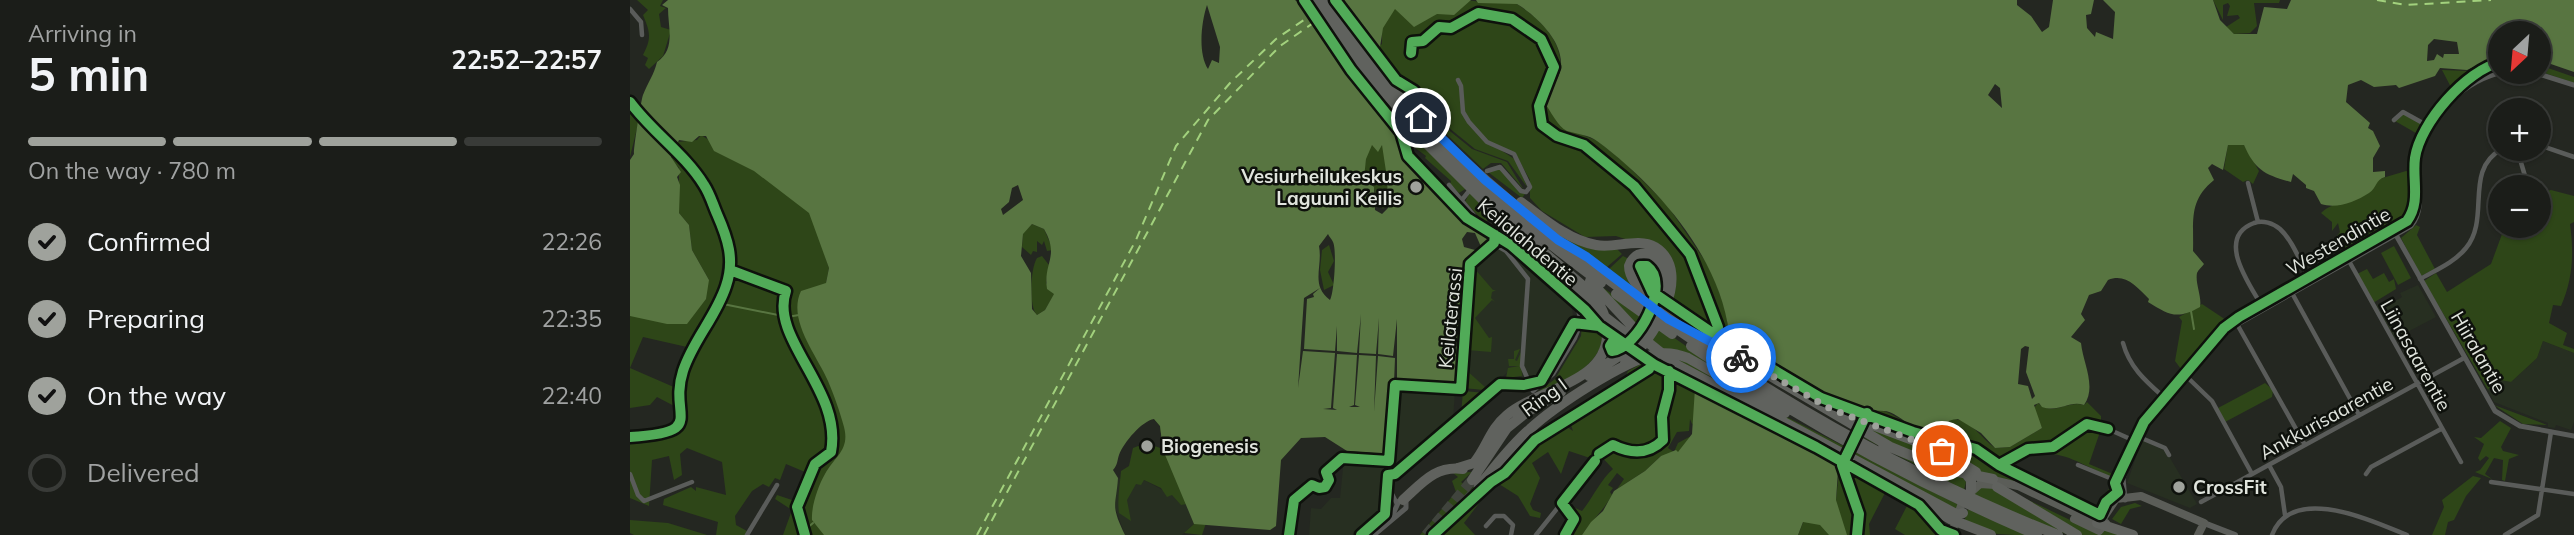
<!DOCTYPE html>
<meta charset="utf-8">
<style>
:root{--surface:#1b1d19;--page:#282a26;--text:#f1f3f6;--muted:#a0a2a2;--line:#393b38;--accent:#9fa29c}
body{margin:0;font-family:Mulish,sans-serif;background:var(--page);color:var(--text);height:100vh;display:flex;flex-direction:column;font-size:26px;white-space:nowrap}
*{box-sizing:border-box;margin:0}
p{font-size:23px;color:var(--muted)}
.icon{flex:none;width:38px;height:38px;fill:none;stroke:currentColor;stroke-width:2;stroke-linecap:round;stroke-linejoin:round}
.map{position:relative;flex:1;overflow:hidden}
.drawer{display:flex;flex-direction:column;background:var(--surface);width:630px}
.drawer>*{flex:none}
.needle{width:46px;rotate:206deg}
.fabs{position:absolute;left:1858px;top:21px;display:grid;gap:14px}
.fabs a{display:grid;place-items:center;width:63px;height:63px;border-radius:50%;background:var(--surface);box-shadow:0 2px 5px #0004,0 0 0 2px var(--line);font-size:35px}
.pin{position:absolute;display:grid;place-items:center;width:60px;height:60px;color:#fff;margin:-30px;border:4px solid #fff;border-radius:50%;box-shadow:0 2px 7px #0007}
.courier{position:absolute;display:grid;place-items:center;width:70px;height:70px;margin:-35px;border:5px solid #1a73e8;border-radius:50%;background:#fff;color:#222;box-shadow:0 2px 9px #0007}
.head em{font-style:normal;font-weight:700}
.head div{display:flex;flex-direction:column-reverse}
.head{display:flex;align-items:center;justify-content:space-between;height:119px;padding:0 28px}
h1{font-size:46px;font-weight:700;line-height:52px}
.bar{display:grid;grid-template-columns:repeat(4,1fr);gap:10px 7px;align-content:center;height:84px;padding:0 28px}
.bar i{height:9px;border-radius:5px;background:var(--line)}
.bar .current{background:var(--accent)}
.bar p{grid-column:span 4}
ol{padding:0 28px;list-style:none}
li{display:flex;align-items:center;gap:21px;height:77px}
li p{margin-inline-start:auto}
li .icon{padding:7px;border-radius:50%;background:var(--accent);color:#111;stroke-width:4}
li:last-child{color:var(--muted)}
li i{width:38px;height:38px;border:4px solid var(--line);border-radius:50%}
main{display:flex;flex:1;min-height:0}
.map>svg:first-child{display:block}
.built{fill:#272f21}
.green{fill:#2e4618}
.water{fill:#587541;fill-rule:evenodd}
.pier{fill:#242721}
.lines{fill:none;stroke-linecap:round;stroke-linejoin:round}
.stream{stroke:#587541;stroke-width:2}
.ferry{stroke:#a2d17d;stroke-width:2;stroke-dasharray:9 7;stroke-linecap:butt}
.motorway-tunnel{stroke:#40443d;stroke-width:10;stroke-dasharray:10 5;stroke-linecap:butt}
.minor{stroke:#5a5c5a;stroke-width:4.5}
.tertiary{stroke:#5a5c5a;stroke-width:5}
.secondary{stroke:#5c5e5b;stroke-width:6}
.primary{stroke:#5b5d58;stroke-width:8}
.motorway{stroke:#60625e;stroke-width:10}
.cycleway-casing{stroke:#0e110c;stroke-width:15}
.cycleway{stroke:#51ab58;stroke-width:10}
.done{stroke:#9fa29c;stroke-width:7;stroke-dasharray:0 12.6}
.route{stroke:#1a73e8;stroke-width:9}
.poi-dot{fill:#9fa29c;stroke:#0e110c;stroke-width:2.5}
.labels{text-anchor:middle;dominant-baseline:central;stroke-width:5;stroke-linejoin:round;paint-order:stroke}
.poi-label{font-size:19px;font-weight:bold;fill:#e1e5de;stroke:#0e110c;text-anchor:start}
.street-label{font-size:19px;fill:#e1e5de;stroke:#0e110c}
</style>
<main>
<section class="drawer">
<div class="head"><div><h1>5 min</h1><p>Arriving in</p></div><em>22:52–22:57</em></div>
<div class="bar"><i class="current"></i><i class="current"></i><i class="current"></i><i></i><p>On the way · 780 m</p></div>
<ol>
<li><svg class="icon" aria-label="check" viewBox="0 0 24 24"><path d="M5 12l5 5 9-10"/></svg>Confirmed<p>22:26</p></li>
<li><svg class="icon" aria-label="check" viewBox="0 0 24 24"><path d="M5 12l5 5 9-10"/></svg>Preparing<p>22:35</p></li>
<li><svg class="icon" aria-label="check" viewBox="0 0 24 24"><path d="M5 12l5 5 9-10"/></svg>On the way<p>22:40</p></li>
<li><i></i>Delivered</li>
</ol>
</section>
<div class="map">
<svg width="1944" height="535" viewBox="0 0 1944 535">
<rect width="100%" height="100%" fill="#242721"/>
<path class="built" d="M866,237L878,243L933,294L942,309L944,322L916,373L909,381L896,373L893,378L880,370L858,390L833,388L842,264L865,243Z
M1788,285L1806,317L1764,339L1745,306L1763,297L1765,301L1772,297L1770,293Z
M1913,341L1944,353V422L1941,430L1926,425L1925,428L1918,427V423L1864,402L1858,390L1865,379L1881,382L1907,358Z
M766,384L777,385L778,388L825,391L823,420L763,471L764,453L761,452Z
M1512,440L1536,451L1567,504L1560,508L1497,483Z
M714,458L758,462L754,514L730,535H679L681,508L691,509L701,498H710Z
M488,478L506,483L514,480L557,503L564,524L552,535H495L483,502Z"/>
<path class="green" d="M7,0H33L30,6L36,8L29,14L31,27L41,30L33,56L19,69L15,65L18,58L13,55C22,38 20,32 13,15L18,10Z
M836,0L860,3L889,0L887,4C911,19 939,47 928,77C925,85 919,94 914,102L933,127L968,141L995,163L1037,205L1082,271L1096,312L1099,333L1103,340L1121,351L1123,357L1041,305L1037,253L986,236L955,237L912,211L900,198V180L886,155L872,151L886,160L897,187L878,161L845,149L792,106L786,92L771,84L746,53V48L752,44V34L748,31L763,9H767L774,17Z
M1583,0H1650L1649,3H1624L1627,26L1620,33L1604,34L1596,27L1610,18L1608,15L1597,16L1600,6L1598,3L1593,5V20Z
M721,24L770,86L782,92L781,100L744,60L718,25Z
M703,38L765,114L762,119L722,69Z
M1871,60V70L1828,93H1824L1812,70L1839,71L1860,61Z
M1909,65L1944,77V83L1909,71Z
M784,93L789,106L842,149L877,162L894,190L871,163H861L853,169L783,102Z
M0,110L9,120L0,157Z
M1774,114L1796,127L1791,136L1765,121Z
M767,116L837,188L829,193L820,184L821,181L795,158L796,156L780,144L764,122Z
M71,135L178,203L199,268L196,283L218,431L198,535H153L162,510L145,499L147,495L165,501L175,472L156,464L150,480L145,478L139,487L133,484L122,491L105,516L106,525L117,531L115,535H86L88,522L33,505L34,499L61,487L66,491V487L96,495L92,462L57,448L50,454L52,475L44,480L39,456L22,460L19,506L0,498V439L34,436L52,423C58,405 50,388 55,370C62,349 76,333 86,314C121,249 89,201 46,151L47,142L67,140Z
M750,142L755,150L757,184L800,180L809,189L803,190L805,188L801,183L757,185V204L753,209C745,196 745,183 734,173L737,147Z
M1598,144L1614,145L1629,171L1623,184L1618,180L1613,182L1594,169Z
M43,154L69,182L95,249L88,292L57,347L13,337L0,368L46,388L48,408L27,397L20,405L0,408V306L79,280L62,250L59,225L49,213V168L41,159Z
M868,168L895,194L892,198L858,172Z
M1776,171L1783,172C1783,234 1763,230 1715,257L1707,236L1710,232L1708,223L1702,231V222L1691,213C1706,198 1732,205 1749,179Z
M1921,190L1944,196V222L1940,224C1944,253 1943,279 1931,306L1923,305L1919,323L1937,333L1933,345L1944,349V353L1913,341L1907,358L1881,382L1865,379L1858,390L1794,281L1806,273L1817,292L1861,264L1875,226H1909V193Z
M840,192L970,317L971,323L952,321L949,304L941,293L860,220L854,222L835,202Z
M402,224L414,229L423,250L417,251L414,241L412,245L407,241V252L403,251L401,255L392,247L393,233Z
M1786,225L1790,227L1787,235L1805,269L1791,276L1771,238Z
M922,230L987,249L992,254L977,267L973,266Z
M866,237L890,255V261L881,250L868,242L844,268L863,290H866L862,292L861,298L865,302L862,300L845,318L859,338L862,337L861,352L837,350L835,368L842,264L866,243Z
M699,245L704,261L698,272L704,285L694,290L690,270L692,250Z
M1764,246L1781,278L1768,285L1751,253Z
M412,256L419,265L416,283L425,293L415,310L407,315C399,308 400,269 407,258Z
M993,256L999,259L997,264L1020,304L979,269Z
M1737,269L1743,279L1754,273L1759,282L1764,279L1766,289L1743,303L1727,274Z
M965,282L1090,370L1052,359L1099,388L1040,358Z
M1572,304L1599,322L1554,373L1545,361L1552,321L1549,317Z
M952,324L974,330C972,370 931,381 901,397L925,379L951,336Z
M890,349L885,360L887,361L891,352L892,376L876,378L878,368L889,366H879L878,359H884V351Z
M1016,361L1019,364C1015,374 1002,377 994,380L998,371Z
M1139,366H1145C1166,377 1185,392 1207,400C1220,405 1252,409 1259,413C1280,424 1300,438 1321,419C1340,418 1351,438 1365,448L1380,447L1412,428L1403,409L1408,403C1423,417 1437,400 1454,405L1457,402L1471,416V422L1479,426L1477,431L1471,429L1459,464L1485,475L1490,464L1485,479C1442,461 1429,444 1380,460L1379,467L1469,510L1481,484L1479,482L1486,485L1487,491L1469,512L1471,516L1464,518L1374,479L1351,473L1199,405L1137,369Z
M835,369L855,387L854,390L833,388Z
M1027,372L1065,388V397L1081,414L1062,424L1060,419L1059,431L1047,432L1038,448L1044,452L1048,443L1059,437L1067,441L1038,459L1031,456L1015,471L987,489L994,479L987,473L978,485L983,488L980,492L982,495C974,510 962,520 952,535H927L939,515L931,506L934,503L952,511C964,496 971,479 983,469L966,451L960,458L939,451L931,474L918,452L902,463L910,478L900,504L903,510L911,513L910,518L900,516L888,496L869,484L859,490L834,523L845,535H790L826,492L822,481L828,477L823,473L842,472L831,482L841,490L843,487L836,481L839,479L852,490L849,496C879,472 900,444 932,423L943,431L939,419L942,424L950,417H942L976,401L1014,374Z
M1635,383L1643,390L1642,397L1595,422L1588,408Z
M833,391L857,393L831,415Z
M1864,405L1917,425L1893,424Z
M1143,410L1329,505L1327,510L1159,421Z
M527,417L576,523L572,535L554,533L564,524L557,504L551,505L542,495L537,497L531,488L514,480L511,485L506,484L497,500L501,521L489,513C487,499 490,485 491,471L499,466L503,448L516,443L533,449L530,426L524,419Z
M1870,421L1881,428L1871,447L1873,451L1889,455L1879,459L1875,481L1872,480L1873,460L1864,458L1855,474L1862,479L1845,472L1850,470L1859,458L1856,456L1850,461L1848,458L1854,444L1844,437L1851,438Z
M1233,425L1308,451L1342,472L1330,470L1253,441Z
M1230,436L1333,478L1336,482L1334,490Z
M1210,462L1257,489L1239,524L1240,535H1210L1206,500Z
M1843,476L1851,478L1836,496L1824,520L1818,522L1815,535H1802L1814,507L1812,500Z
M1362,486L1438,535L1343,495L1347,487Z
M1384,493L1465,532L1471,533L1478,529L1489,535H1452L1426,523Z
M1279,502L1291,509L1309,535H1275L1265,529Z
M1505,503L1512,506L1500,509L1491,524L1482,519L1491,507Z
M1338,509L1397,535C1374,535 1354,535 1334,522Z
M1176,515L1207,535H1168Z
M0,520L38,523L77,535H4L0,533Z"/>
<path class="water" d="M38,0H665L671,5L683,0H841L824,15L807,14L784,27L765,9L753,28L750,47L746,48L724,16L695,36L701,51L769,134L775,157L837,221L861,238L852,249L845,233L837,232L832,239L834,247L845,250L846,254L838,262L830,387L763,383L758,454L717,451L695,437L671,438L651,460L646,526L640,530L564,524L533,450L530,426L524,419C512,421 494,442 489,455C487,461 488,464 483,470L488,478C486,507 480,504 495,535H194L182,520C181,507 188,486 195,474C205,456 220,450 214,427C210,412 204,395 198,381C187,355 157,320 171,291L196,283L199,268L179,213L124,171L84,151L76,136H69L62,142L49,140L41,157L51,172L47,177L50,185L49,213L59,225L62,250L79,280L76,299L57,324H37L0,316V160L4,154C3,151 11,100 13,95C18,82 24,75 27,62C46,49 38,28 38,8L32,5ZM577,5L590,47L589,63L582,60L578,69C568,54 571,23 577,5ZM742,145L748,152L752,145L757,178L758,208L752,214L745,210L744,187L734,178L736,159ZM388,185L393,200L373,215L371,209L379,202L382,188ZM402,224L414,229C430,257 413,262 417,289L424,294L415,310L407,315L402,309L401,273L391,256L393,234ZM698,234C699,237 702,239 703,242C707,250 704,294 700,300C680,285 693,267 689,246Z
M846,0H1387V5L1401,16L1412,32L1419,27L1423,0H1464L1461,14L1456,15L1457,28L1465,37L1466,32L1483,39L1485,12L1473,0H1583L1590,20L1604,34H1627L1634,7L1657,9L1661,0H1944V72L1909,60V33H1871V55L1837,70L1810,68L1805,76L1769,88L1766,85L1744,87L1731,80L1718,85L1716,102L1740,123L1738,128L1743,131L1750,146L1743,158V172L1755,171V177C1745,180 1747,188 1739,193C1725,202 1707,209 1691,204L1684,191L1676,188V185L1663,174L1661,182C1635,175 1625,170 1614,145H1598L1593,170L1582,164L1578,168L1584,180C1558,201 1564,221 1563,251L1574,264C1572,267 1568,270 1567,273C1565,284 1572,296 1570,307C1547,320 1539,315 1518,302L1519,299C1506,286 1495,273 1478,280L1471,291L1459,295L1451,314L1455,320L1441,337L1451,343C1453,363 1467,387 1454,405C1439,400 1429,413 1412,407L1409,403L1404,405L1412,428L1380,447L1365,448L1351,433L1328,419C1315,419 1307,431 1293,430C1280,429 1268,412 1254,411C1214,409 1181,386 1145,366H1139L1113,413L1205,463L1208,471L1206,500L1217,535H1199L1190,525L1173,522L1168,535H952L961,522L973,511L984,491L1015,471L1031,456L1046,450L1048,452L1062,434L1065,388L1093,403L1123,354L1099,333C1090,258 1028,186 967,141C959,135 947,134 937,131C928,127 920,110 914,102C916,91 924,86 928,77C941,49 910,18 887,4L848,3ZM1804,39L1827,42L1829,54H1814L1813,58L1807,54L1804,60L1797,61L1798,45ZM1365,84L1370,88L1372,108L1358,95ZM1395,346L1399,347L1396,372L1405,396L1402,399L1398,386L1388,384L1391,349Z"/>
<path class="pier" d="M690,288L683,294L684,297L677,299L674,349L705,351L707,326V351L727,353L731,314L729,353L746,354L749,318L748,354L763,356L767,319V379L764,383L765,358L748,356L744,412L746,356L729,355L725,405L730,407H719L724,405L727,355L707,354L703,408L707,410L693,409L701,408L705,353L673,351L668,388L674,298Z"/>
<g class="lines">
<path class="stream" d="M93,304L153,316
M1561,311L1564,329
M157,317L169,315
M176,529L183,523"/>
<path class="ferry" d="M1747,0L1776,5L1861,0
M705,8L717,0
M347,535L506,240L546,146L600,83L646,39L687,11
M354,535L578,120L650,46L692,17"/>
<path class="motorway-tunnel" d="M796,535L842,480
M807,535L849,486"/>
<path class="minor" d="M0,9L11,22L12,35
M828,80L831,86L833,112L839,122L857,142L884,154L900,187L896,192L891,191L870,167L857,171
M0,102L11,115
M1764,120L1773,112L1800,127
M1909,145L1944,157
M1887,149L1895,176
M1618,183L1628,222
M819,185L846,218L882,241L947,304L951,323L945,338L923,374L903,391L892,366L898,279L876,251L869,247
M831,201L839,191
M1719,261L1831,462
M1790,279C1806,270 1825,262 1836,248C1861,218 1833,170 1872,149
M1662,293L1729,415
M1633,308C1621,286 1584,238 1624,223C1633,220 1643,223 1650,229C1664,242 1671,265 1681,281
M1607,324L1675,445
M1493,343C1500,369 1518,383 1537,400
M1557,377L1582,401L1622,474
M1478,429L1507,442
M1509,437L1535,448L1539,455
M762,459L759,488L767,504
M1448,465L1492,483
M1639,465L1651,487L1655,515
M0,474L8,495L14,501L62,482
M1736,474L1741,467L1811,429
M761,475L873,381L897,380
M1861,482L1944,494
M1571,502L1834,358
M856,526L865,516H874L883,525L881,535
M117,535L147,485
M906,535L965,461
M1642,535C1662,483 1742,521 1777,535
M1875,535L1908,515L1921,432"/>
<path class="tertiary" d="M1902,72L1944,85
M1766,235L1865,411L1890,426L1944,436
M0,437C80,432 37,416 53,370C62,342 82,321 93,294C122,223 55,162 11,115
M1495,500L1493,478L1513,429L1599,329L1781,226C1797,208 1785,178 1788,156C1795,117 1836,79 1874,72
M738,535L764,512L769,501H776V508L744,535"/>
<path class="secondary" d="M1574,523L1605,535"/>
<path class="primary" d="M1359,479L1388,486L1465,522L1472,520L1486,499L1511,496L1574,523
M1340,493L1350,484L1365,485
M1444,519L1469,531L1476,523
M1321,535L1334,497
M1568,535L1574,523"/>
<path class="motorway" d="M684,0C702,26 720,53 741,77C807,155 890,222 971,283
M695,0C717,30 738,61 763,89C814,147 875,198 935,246C1084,364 1251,465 1428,535
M797,144L852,199L959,291C970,303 978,318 977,335C976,383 908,389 877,415C860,429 857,447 844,463L828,468
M891,202C914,219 938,240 966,245C984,249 1008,237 1025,247C1066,273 1021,344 995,363
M903,250L961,306L1012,346
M960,281L1015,340L1045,364L1328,515L1333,513
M986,294L1042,334
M1088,345L1259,446
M1061,346C1170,420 1286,483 1407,535
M959,376L1001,348L1025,315C1032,295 1039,272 1023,256C1012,250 1003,255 999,266C999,296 1066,329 1089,343L1094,347
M1213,414L1312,451L1346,472
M1253,444L1314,469L1363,479
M1336,474L1341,480V490
M842,480L877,428L897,412L931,392
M849,486C865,467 881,445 900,429C925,406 993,361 1026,354C1037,352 1048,354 1058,358L1155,413
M1367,487L1447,535
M1269,489L1320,519L1361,535
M773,500C792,483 806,465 833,469
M1467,523L1503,535"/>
<g class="cycleway-casing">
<path id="cycleway" d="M674,0L721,70L771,132L778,156L837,218L881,245L955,310L969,326L1025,365L1186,447L1289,505L1311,530L1324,535
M705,0L766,80L784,91
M781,53L782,42L793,41L809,27L821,28L848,13L882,19L911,39L924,67L909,106L912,125L927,136L954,145L1004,186L1060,254L1088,327L1085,335
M0,102C22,132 55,154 74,185C80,194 83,205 87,214C98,239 105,260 96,286C86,317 63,340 53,371C38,417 79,432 0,437
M100,270L156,291C139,339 213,390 201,452L185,464L167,507L175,535
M985,338L980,346L982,351C1008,348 1042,284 1017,266H1010L1022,292L1085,335L1191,398L1283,432L1346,449L1369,465L1470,515L1476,502L1488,492L1485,483L1514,422L1594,328L1609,317L1777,221C1791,202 1782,180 1785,158C1790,123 1836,70 1871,62
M969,454L983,445C1001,454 1018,455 1033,440L1032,417L1039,390V371
M1369,465L1398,449L1423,447L1457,424L1478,429
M659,535L664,500L682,485L689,488L695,487L699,480L696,472L712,458L759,461L765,385L831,389L840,264L864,243L865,235
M731,535L755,514L758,475L765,474L870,384L894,385L911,381L944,323L969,326
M803,535L861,482L875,473L905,440L1019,369
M935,535L944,519L932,503L965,461
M1227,535L1229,514L1212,465L1237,413"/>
</g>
<use href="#cycleway" class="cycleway"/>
</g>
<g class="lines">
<path class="done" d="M1111,358L1201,409L1312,451"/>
<path class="route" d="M791,118L855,180L928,240L957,257L1038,319L1111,358"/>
</g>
<g class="poi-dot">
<circle cx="786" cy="187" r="7"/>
<circle cx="517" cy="446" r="7"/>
<circle cx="1549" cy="487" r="7"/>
</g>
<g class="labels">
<g class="poi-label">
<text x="772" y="176" text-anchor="end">Vesiurheilukeskus<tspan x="772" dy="22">Laguuni Keilis</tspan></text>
<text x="531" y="446">Biogenesis</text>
<text x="1563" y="487">CrossFit</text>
</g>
<g class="street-label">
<text transform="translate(1708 241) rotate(-30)">Westendintie</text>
<text transform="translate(898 242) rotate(40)">Keilalahdentie</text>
<text transform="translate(820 318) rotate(-84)">Keilaterassi</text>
<text transform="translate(1849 352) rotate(60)">Hiiralantie</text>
<text transform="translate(1786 355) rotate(61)">Liinasaarentie</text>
<text transform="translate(914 397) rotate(-36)">Ring I</text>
<text transform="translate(1696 418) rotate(-29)">Ankkurisaarentie</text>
</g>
</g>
</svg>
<div class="fabs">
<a><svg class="needle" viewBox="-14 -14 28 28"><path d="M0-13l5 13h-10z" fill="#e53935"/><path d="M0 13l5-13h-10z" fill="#a0a2a2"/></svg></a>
<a>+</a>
<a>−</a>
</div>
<div class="pin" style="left:1312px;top:451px;background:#ea580c"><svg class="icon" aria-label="bag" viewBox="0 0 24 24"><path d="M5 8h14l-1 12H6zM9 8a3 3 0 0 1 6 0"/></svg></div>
<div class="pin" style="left:791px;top:118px;background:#1f2937"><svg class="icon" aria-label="home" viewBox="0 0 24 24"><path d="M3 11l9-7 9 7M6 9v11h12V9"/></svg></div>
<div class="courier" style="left:1111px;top:358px"><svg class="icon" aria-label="bike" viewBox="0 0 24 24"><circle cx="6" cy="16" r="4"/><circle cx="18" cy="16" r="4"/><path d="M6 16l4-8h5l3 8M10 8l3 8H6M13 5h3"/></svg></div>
</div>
</main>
